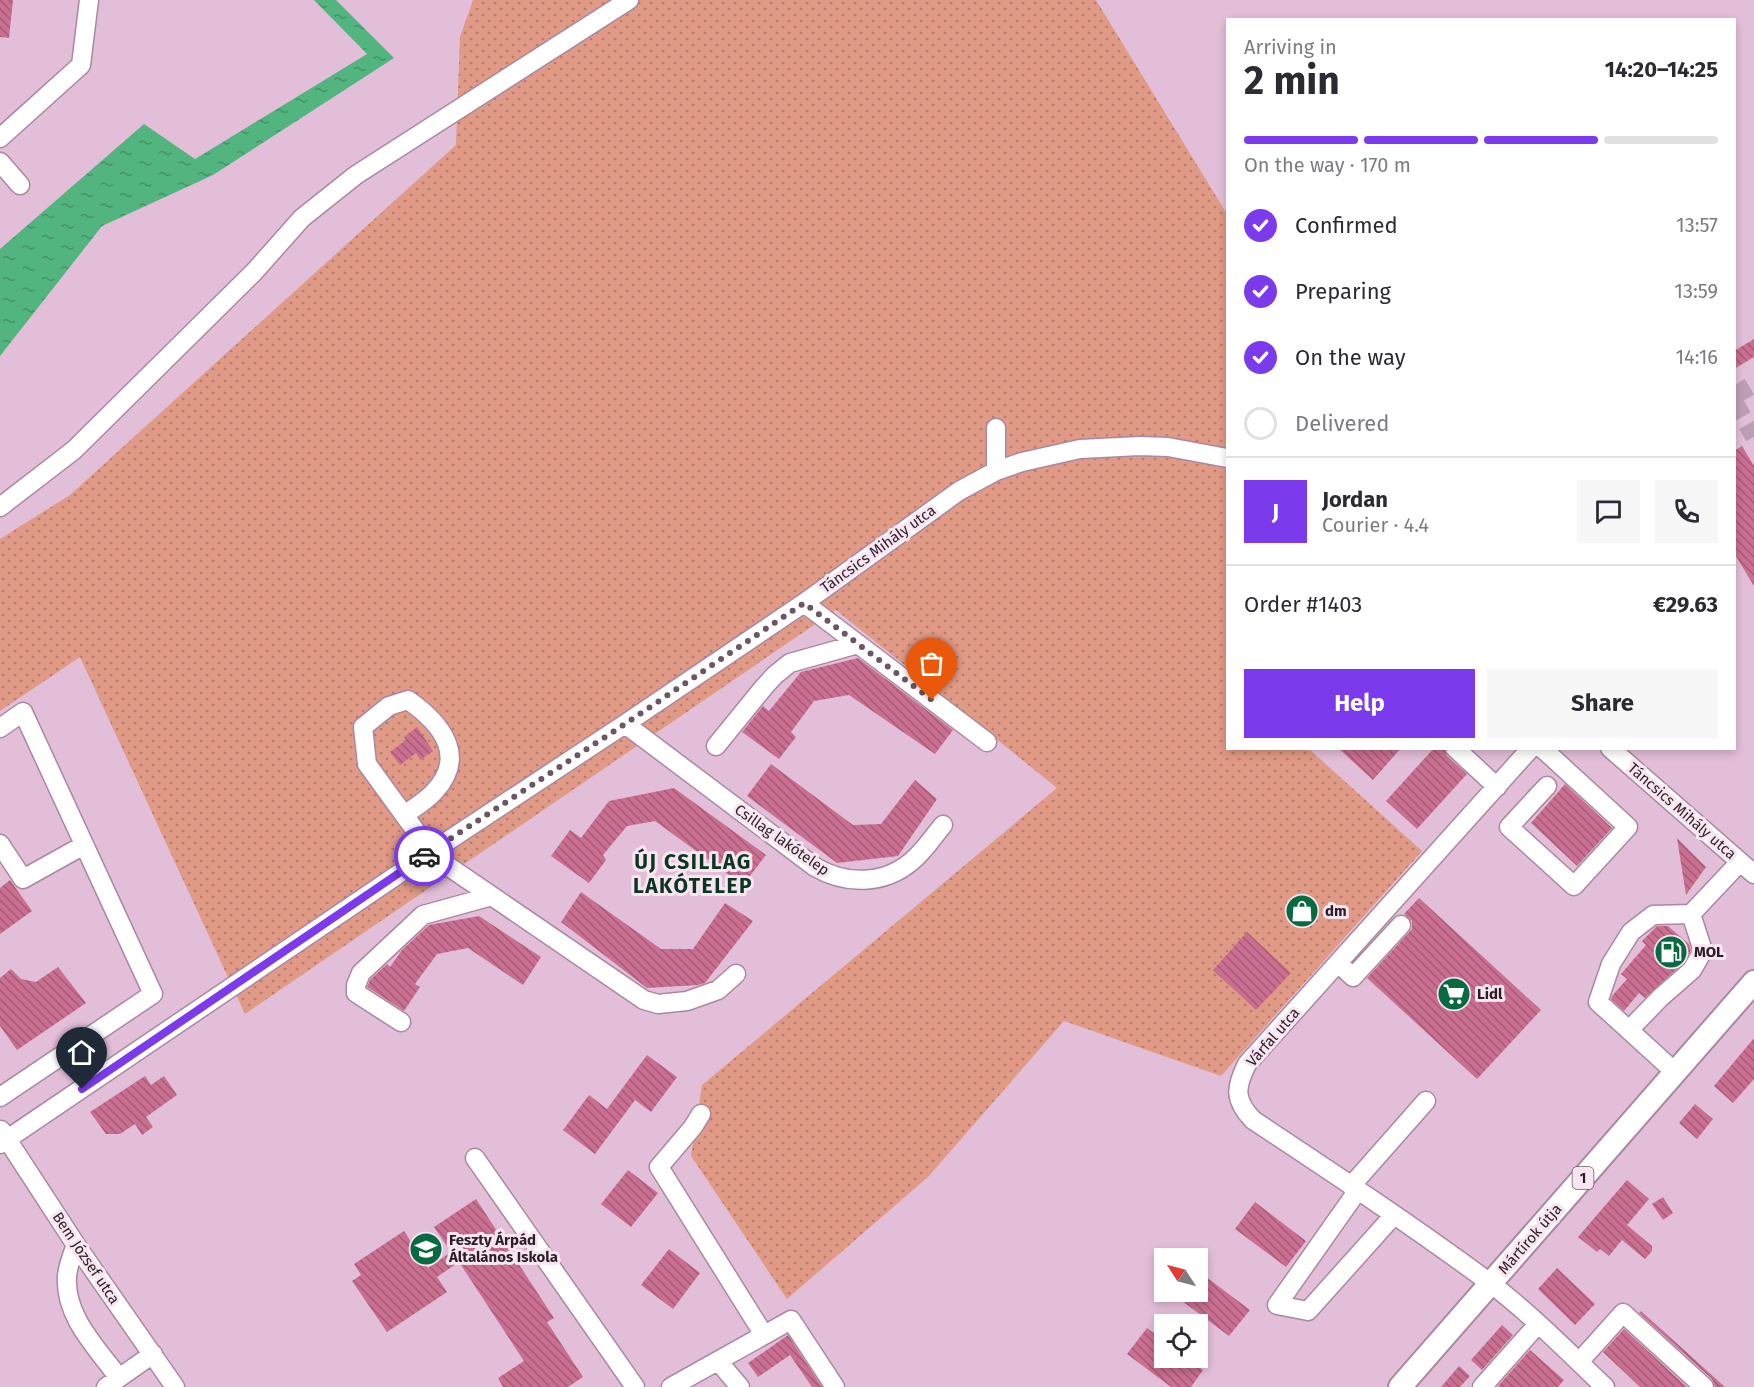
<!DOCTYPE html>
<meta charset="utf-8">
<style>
:root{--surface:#fff;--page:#f7f7f7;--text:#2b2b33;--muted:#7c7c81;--line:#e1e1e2;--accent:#7c3aed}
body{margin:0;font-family:"Fira Sans",sans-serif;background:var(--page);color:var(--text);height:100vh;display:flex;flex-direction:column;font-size:22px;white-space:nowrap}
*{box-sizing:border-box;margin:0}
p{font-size:20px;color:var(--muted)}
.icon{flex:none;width:33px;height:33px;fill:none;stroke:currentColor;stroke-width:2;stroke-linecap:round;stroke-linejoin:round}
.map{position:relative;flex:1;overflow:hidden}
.drawer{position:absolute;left:1226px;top:18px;width:510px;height:732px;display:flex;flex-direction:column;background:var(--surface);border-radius:0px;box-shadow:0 3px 9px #0003}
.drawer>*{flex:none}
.needle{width:39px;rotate:306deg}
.buttons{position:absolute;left:1154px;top:1248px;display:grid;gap:12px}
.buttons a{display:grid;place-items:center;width:54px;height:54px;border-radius:0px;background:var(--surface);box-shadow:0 3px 9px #0003;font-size:30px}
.pin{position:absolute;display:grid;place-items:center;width:51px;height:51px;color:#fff;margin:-62px -26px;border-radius:50% 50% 50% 0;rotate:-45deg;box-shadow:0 0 6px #0007}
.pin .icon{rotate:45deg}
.courier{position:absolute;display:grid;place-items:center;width:60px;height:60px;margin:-30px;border:4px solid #7c3aed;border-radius:50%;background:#fff;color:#222;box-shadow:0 2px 8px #0007}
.overview em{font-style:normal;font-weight:700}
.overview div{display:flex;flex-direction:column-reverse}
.overview{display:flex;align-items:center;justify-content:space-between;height:102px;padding:0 18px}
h1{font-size:39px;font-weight:700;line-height:45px}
.bar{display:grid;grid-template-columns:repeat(4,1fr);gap:9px 6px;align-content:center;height:72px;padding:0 18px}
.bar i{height:8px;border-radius:4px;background:var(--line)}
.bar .on{background:var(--accent)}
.bar p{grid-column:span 4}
.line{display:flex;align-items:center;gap:15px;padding:0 18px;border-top:2px solid var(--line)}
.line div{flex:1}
.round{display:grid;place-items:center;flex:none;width:63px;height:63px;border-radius:0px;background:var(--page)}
ol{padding:0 18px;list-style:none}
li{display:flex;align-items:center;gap:18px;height:66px}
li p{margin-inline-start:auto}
li .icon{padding:6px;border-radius:50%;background:var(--accent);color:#fff;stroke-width:4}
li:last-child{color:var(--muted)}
li i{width:33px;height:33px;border:3px solid var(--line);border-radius:50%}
.action{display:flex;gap:12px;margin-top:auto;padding:12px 18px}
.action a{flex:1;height:69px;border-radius:0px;background:var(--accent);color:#fff;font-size:24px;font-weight:700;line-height:69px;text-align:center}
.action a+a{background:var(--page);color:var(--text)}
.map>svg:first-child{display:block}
.grass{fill:url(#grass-dots)}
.water{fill:url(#water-ripples)}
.building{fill:url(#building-back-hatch)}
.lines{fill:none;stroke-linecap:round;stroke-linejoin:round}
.minor-tunnel{stroke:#be9eb5;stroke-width:18;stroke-dasharray:18 9;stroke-linecap:butt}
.minor-casing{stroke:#ab88a1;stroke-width:21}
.major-casing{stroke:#ab88a1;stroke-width:26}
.minor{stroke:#fff;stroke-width:18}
.major{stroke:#fff;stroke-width:22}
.done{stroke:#6b5665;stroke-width:6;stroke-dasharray:0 10.8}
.route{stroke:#7c3aed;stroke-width:8}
.labels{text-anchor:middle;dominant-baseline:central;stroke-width:6;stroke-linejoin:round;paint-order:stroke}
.shield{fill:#f8e5f2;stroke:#685a64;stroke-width:1.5}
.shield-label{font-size:14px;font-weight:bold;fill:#2b1e27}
.street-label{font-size:15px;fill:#2b1e27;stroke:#f8e5f2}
.poi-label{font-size:15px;font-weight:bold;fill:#2b1e27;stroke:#f8e5f2;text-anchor:start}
.district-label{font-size:21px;font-weight:bold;letter-spacing:1.5px;fill:#0b3520;stroke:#f8e5f2}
</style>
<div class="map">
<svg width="1754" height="1387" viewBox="0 0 1754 1387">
<defs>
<pattern id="grass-dots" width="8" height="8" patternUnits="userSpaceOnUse" patternTransform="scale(1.5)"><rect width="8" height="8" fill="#e09a86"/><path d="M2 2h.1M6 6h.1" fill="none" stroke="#b67d6e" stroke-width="1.8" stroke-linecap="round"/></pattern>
<pattern id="water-ripples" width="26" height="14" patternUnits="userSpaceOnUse" patternTransform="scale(1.5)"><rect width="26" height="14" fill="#52b47e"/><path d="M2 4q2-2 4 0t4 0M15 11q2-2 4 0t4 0" fill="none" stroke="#449267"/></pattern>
<pattern id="building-back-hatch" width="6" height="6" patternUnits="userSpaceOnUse" patternTransform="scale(1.5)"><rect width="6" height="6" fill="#cb6f92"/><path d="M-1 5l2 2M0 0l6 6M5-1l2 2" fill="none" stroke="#a55b77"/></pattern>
</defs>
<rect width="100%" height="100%" fill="#e3bed8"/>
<path class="grass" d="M473,0H1096L1227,214V748L1309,749L1422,851L1221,1076L1064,1021L928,1177L787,1299L691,1156L702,1085L1057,788L836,610L245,1014L80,657L0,711V539L70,495L456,145L460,37Z"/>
<path class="water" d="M314,0H336L394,58L213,175L102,226L0,356V249L144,124L195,159L367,54Z"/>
<path class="building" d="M0,0H13L9,38L0,37Z
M1754,339V357L1734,369V351Z
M1742,446L1754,466V586L1734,553V451Z
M858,658L953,730L935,754L849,695L814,701L791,732L796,737L779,759L742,732L763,706L769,711L801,672Z
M417,727L433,751L420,760L416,753L400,765L390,752L406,740L404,737Z
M1338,748H1401L1373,780Z
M1434,748H1444L1447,756L1467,774L1417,829L1386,801Z
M771,764L853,825L881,824L915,780L937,799L898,856L837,863L747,796Z
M1565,784L1612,828L1577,866L1531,823Z
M674,788L766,855L743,885L655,821L627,826L603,855L606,860L589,883L551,856L570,830L581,838L609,801Z
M1677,838L1706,867L1686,895Z
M10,880L32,911L0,934V888Z
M581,892L661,949H693L725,903L753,921L705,983L698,985L647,988L561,922Z
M1419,898L1541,1010L1477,1079L1367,978L1412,929V921L1404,914Z
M479,916L541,957L523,985L468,948L437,954L415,984L420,987L404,1011L367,987L370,980L387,964L390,967L402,950L429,925Z
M1657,926H1668L1689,944L1691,950L1683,963L1645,998L1639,993L1624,1011L1611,999L1612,996L1627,979L1621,974L1646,945L1642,941Z
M1247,932L1291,973L1256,1010L1213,970Z
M58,967L86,1003L17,1050L0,1026V978L11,969L21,979L36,982Z
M1754,1038V1079L1733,1103L1714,1086Z
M647,1055L677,1077L651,1112L635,1100L595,1154L563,1130L589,1095L607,1109Z
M145,1076L151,1085L164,1076L177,1095L146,1117L153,1127L142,1135L135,1124L120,1134H106L90,1112Z
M1695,1104L1713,1119L1697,1139L1679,1123Z
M628,1170L658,1193L631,1227L601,1204Z
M1627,1180L1649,1199L1627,1225L1652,1246V1251L1645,1259L1622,1240L1609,1256L1600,1249L1597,1252L1578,1237Z
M1663,1197L1673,1213L1663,1220L1652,1204Z
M476,1199L554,1318L547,1322L583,1377L568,1387H503L498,1378L524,1361L459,1262L437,1277L447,1292L387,1332L352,1281L361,1275L354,1264L404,1231L428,1268L451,1252L434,1227Z
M1255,1202L1306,1241L1286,1267L1235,1229Z
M669,1249L700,1273L673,1309L641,1285Z
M1557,1268L1595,1304L1575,1325L1538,1289Z
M1197,1270L1250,1310L1229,1336L1170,1292H1197Z
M1641,1311L1725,1387H1715L1712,1379L1639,1313Z
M1502,1325L1513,1335L1482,1370L1471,1360Z
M1147,1328L1164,1341V1358H1186L1203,1370L1191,1387H1171L1127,1354Z
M1624,1329L1687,1387H1640L1603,1352Z
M788,1335L822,1387H812L790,1355L758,1377L748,1363Z
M1530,1350L1564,1380L1558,1387H1500L1498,1386Z
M1459,1366L1470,1376L1460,1387H1441Z"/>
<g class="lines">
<path class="minor-tunnel" d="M1734,396L1754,384
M1734,401L1754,437"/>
<g class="minor-casing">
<path id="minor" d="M0,138L81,65L89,0
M0,162L20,185
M996,428V471
M0,507L74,450L254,272L302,218L356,175L629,0
M804,603L987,742
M625,724L815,867C846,885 884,885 912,861C924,851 933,837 943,825
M0,728L23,712L153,994L0,1097
M716,746L764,687L775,675L790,663L858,644
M1455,748L1497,787
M1531,748L1247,1064C1235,1088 1234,1100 1253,1120C1333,1173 1413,1226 1490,1283C1531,1314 1568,1352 1605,1387
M1542,748L1628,827L1574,886L1509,827L1547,786
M1610,748L1754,874
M404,815C414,808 426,801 434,792C468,756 441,723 408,700L389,706L363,727L367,764L431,852L442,862L644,1000L658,1004L687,1001L718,990L736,974
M0,844L23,879L84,845
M1338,963L1353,977L1401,925
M401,1022L356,993V985L361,973L423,915L492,896
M1629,1030L1661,997L1692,970L1703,951L1691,914
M1676,1073L1598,1002L1611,964L1631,932L1653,915L1691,914L1740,862
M701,1114L693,1127L659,1167L764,1335
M1,1130L76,1245L175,1387
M0,1144L431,852L625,724L804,603L959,491L996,471L1022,462L1080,449L1140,446L1168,447L1227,458
M475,1158L635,1387
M1351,1186L1426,1101
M1358,1190L1277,1305L1308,1311L1394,1215
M76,1245C72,1255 68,1265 67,1276C64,1316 97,1348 119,1378
M718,1361L740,1387
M1579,1362L1623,1313L1704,1387
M106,1387L153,1354
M671,1387L791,1320L835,1387
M1482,1387L1538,1324"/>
</g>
<g class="major-casing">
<path id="major" d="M1400,1387L1754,982"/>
</g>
<use href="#minor" class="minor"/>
<use href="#major" class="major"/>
</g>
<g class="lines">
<path class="done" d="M424,856L625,724L804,603L932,700"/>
<path class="route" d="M82,1089L424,856"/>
</g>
<defs>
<g id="shop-disc" transform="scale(1.725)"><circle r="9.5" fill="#066b40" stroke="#f8e5f2"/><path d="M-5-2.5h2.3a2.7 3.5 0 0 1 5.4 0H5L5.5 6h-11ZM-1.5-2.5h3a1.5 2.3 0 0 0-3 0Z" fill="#fff"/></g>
<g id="fuel-disc" transform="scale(1.725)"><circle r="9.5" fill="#066b40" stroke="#f8e5f2"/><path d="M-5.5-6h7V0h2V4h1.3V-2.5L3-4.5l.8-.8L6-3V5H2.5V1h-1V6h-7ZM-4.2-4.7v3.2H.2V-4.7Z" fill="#fff"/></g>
<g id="supermarket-disc" transform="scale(1.725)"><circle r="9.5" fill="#066b40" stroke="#f8e5f2"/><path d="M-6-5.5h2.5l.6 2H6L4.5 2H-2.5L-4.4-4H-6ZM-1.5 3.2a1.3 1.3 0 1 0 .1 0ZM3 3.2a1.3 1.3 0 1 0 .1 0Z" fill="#fff"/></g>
<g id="school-disc" transform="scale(1.725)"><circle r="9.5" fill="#066b40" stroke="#f8e5f2"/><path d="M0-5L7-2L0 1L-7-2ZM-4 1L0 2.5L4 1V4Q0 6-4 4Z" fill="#fff"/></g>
</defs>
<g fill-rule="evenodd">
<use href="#shop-disc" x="1302" y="911"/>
<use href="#fuel-disc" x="1671" y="952"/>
<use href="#supermarket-disc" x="1454" y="994"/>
<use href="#school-disc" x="426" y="1249"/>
</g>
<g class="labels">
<rect class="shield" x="1572.5" y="1167" width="21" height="22" rx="4.5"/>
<g class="shield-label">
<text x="1583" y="1178">1</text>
</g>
<g class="street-label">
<text transform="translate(878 549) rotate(-36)">Táncsics Mihály utca</text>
<text transform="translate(1682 811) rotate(41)">Táncsics Mihály utca</text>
<text transform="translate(782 840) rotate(35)">Csillag lakótelep</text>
<text transform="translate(1273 1037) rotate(-49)">Várfal utca</text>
<text transform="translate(1530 1239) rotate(-49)">Mártírok útja</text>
<text transform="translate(86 1258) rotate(56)">Bem József utca</text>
</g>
<g class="poi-label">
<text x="1325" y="911">dm</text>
<text x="1694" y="952">MOL</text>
<text x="1477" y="994">Lidl</text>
<text x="449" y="1240">Feszty Árpád<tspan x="449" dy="17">Általános Iskola</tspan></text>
</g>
<g class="district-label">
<text x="693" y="862">ÚJ CSILLAG<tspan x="693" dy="24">LAKÓTELEP</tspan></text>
</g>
</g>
</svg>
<div class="buttons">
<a><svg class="needle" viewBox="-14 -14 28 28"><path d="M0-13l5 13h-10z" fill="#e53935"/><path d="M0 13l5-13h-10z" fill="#7c7c81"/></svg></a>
<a><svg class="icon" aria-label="locate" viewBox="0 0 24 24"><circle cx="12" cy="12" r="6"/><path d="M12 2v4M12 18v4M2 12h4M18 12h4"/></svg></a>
</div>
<div class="pin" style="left:932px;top:700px;background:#ea580c"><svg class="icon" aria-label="bag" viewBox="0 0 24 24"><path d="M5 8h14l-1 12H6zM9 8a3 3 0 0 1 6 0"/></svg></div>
<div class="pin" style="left:82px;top:1089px;background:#1f2937"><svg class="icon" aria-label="home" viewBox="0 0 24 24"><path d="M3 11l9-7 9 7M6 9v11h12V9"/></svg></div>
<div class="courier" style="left:424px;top:856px"><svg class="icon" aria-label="car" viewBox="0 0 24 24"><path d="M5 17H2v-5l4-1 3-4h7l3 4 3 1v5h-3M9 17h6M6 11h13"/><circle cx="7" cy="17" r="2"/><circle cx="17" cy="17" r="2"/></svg></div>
<section class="drawer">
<div class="overview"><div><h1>2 min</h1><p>Arriving in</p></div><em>14:20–14:25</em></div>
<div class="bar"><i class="on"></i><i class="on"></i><i class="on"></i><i></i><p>On the way · 170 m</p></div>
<ol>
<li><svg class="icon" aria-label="check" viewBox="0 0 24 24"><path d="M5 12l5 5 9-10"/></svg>Confirmed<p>13:57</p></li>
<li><svg class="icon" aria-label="check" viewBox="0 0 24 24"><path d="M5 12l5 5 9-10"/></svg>Preparing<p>13:59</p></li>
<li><svg class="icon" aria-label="check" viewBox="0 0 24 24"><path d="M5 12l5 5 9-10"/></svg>On the way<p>14:16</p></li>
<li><i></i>Delivered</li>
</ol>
<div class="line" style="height:108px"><b class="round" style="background:var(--accent);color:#fff">J</b><div><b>Jordan</b><p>Courier · 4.4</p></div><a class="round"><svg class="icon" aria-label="chat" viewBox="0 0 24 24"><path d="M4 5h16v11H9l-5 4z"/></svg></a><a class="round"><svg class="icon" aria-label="phone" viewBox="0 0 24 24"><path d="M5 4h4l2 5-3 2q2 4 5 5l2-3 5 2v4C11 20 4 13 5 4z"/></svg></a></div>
<div class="line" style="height:78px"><div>Order #1403</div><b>€29.63</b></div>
<div class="action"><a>Help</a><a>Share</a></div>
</section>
</div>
